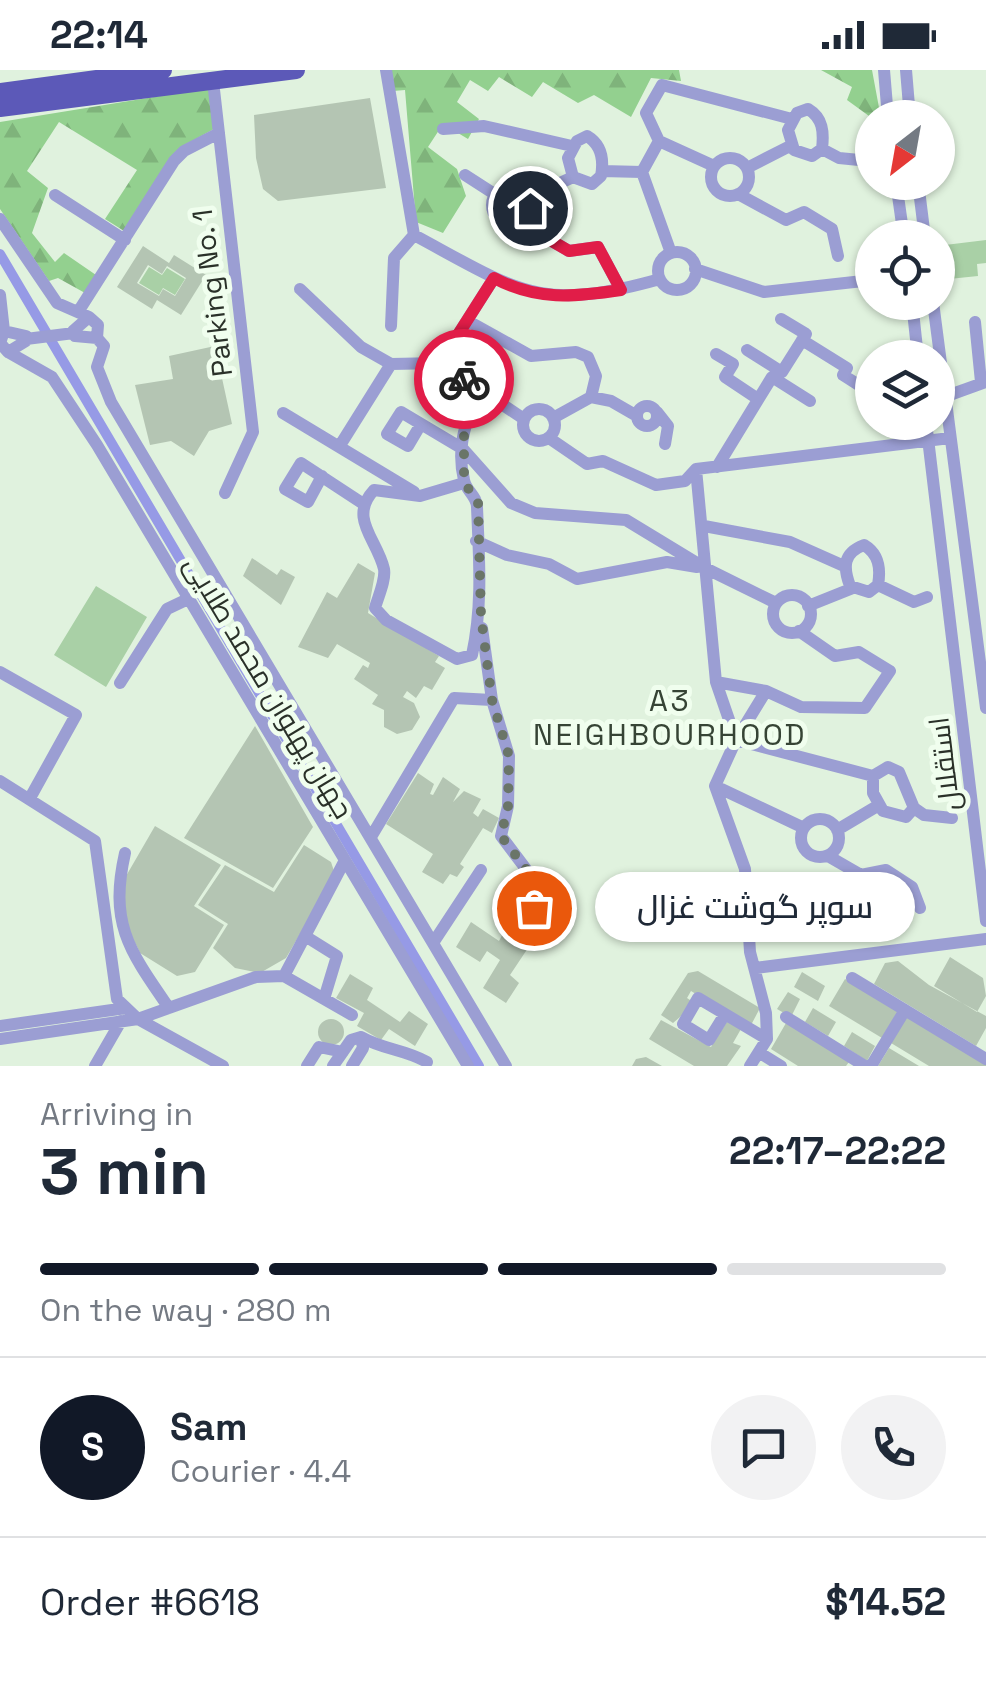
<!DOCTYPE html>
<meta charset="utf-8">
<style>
:root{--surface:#fff;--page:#f2f2f3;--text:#1f2937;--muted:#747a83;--line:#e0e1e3;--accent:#111827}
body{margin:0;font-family:"Space Grotesk",Cairo,sans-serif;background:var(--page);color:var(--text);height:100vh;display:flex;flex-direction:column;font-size:38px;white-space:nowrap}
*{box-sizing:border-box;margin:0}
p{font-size:32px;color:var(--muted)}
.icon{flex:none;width:55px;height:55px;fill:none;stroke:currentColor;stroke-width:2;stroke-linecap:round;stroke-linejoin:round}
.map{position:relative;height:996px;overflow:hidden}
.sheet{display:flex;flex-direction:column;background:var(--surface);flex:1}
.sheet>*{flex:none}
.needle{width:65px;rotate:211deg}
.buttons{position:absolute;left:855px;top:30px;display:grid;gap:20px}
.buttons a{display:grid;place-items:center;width:100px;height:100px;border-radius:50%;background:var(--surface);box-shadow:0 2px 8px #0004;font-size:50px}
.pin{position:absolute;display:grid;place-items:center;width:85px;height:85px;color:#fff;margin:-42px;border:5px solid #fff;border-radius:50%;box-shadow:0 2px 10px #0007}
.courier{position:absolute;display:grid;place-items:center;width:100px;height:100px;margin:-50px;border:8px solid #e11d48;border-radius:50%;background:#fff;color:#222;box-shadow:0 2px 12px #0007}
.bubble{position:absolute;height:70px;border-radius:35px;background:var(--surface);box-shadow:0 2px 8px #0004;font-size:32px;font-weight:600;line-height:70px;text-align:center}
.headline em{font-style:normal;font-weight:600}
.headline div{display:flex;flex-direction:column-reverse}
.headline{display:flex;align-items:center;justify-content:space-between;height:170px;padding:0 40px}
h1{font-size:65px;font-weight:600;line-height:75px}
.bar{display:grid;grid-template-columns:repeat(4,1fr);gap:15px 10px;align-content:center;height:120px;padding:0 40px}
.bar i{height:12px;border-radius:8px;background:var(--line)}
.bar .on{background:var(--accent)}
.bar p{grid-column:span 4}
.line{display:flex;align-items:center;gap:25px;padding:0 40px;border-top:2px solid var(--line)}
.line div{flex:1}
.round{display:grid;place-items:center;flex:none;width:105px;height:105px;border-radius:52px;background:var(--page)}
.status{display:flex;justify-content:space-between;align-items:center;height:70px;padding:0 50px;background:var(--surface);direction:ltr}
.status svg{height:28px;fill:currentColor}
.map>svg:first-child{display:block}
.green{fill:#a9d0a6}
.forest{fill:url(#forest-firs)}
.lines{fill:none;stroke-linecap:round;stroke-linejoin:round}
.canal{stroke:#969ae6;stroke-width:10}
.building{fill:#b4c5b3;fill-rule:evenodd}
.minor{stroke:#9b9ed3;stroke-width:12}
.major{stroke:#5c59b8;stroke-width:18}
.done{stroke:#6a7568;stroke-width:10;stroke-dasharray:0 18}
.route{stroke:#e11d48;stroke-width:12}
.labels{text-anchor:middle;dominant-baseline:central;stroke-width:10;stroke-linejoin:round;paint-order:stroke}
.street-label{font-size:28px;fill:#2a3129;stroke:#f0feee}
.neighbourhood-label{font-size:30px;letter-spacing:2.5px;fill:#364435;stroke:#f0feee}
</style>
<div class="status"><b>22:14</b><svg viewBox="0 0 49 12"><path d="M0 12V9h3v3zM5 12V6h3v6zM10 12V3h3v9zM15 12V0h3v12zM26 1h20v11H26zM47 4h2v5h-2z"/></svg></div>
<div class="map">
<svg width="986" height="996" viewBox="0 0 986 996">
<defs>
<pattern id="forest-firs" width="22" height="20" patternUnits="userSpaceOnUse" patternTransform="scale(2.5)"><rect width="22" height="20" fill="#93d08f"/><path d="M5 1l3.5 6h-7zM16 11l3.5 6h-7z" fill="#7fb37b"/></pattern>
</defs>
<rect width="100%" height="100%" fill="#e0f2de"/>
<path class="green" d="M986,170V193L977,194L978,206L949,209L945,175Z
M149,197L162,205L167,198L185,209L175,225L163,218L159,225L139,213Z
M96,516L147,547L106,617L54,585Z"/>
<path class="forest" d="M391,0H679L681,11L651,8L631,47L594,25L578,33L543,12L532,27L499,7L488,21L470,10L457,32L479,49L468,69L443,54L428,77L457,99L466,126L443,163L416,152L405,20L393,21Z
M821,0H872L880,43L869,46L847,30L852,17Z
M209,18L214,59L181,77L124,161L105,149L137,100L59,52L27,101L48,118L32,163L55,192L64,183L96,205L85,223L58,208L49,211L0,139V52Z"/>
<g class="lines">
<path class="canal" d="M0,184L479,996"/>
</g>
<path class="building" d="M370,28L386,118L278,131L263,119L256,88L254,45Z
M143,176L169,193L174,185L206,205L181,245L157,230L152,239L117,217ZM148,195L162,204L167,196L186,208L175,226L163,219L159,226L137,213Z
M215,276L232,354L209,361L194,386L171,371L150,375L135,315L173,309L169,286Z
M252,488L277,505L281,499L295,507L281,535L243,506Z
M358,493L375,503L368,543L439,586L435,592L445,598L432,620L424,616L416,628L407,621L403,627L414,633L420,647L412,660L397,664L384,657V640L372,634L378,625L354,609L363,595L368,598L370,593L337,574L328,588L298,577L327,522L337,528Z
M255,656L313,757L273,818L184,768Z
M418,703L434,714L430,724L433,725L443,707L460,719L453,732L464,721L481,729L473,743L478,747L483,739L499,748L492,763L483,758L460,794L464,797L457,807L450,804L443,814L422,802L433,784L386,754Z
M155,756L221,795L194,836L224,855L195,902L177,906L140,883L126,854L122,813Z
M304,775L331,792L335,804L286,888L260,903L235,898L213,878L228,854L198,835L225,795L274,822Z
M471,852L499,871L506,858L530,875L510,905L519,913L506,933L483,918L500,890L487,881L480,892L456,877Z
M950,887L983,908L986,926L977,942L934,916Z
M898,891L929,915L986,946V958L976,976L874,914L885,893Z
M698,901L760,938L750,957L691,921L687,928L693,932L680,947L673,953L661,945L688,903Z
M802,902L825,916L818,931L794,917Z
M350,904L373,918L367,930L400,952L409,941L428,954L415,976L389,959L381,970L357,956L364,943L336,928Z
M845,909L898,941L882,968L829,936Z
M788,922L800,929L791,947L777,939Z
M813,938L836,952L828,966L805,952Z
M906,946L986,995V996H929L891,973Z
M318 962a13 13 0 1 1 26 0a13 13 0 1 1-26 0Z
M661,950L711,977L728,950L741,959L733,973L741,976L727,996H694L649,969Z
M786,953L849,992L846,996H798L771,979Z
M852,962L875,976L867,991L844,976Z
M889,978L919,996H878Z
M646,987L662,996H632L636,989Z"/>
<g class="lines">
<path class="minor" d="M386,0L414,165
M884,0L888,48
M906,0L910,48
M213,11L253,362L225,423
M808,39C823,48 824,62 822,79L812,86L794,80L788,60L797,43Z
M443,59L484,56L572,76
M587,66C602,75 604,90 601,106L592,114L573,107L568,88L577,71Z
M659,71L714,96
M822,79L839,88L869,91
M711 107a19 19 0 1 1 38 0a19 19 0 1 1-38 0Z
M747,98L792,75
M602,101L642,102
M465,105L496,125
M896,112L904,168
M918,112L925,168
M492 135a19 19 0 1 1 38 0a19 19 0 1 1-38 0Z
M738,124L786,150L804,142L832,159L838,186
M55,125L125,170
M528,128L573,107
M0,149L57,233L89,247
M519,152L569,181L598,177L621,220
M414,165C518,221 539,243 660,209
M658 201a19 19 0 1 1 38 0a19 19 0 1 1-38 0Z
M671,183L642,102L659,71L646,43L662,15L792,49
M695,199L764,222L872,210
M300,219L361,277L391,294L440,293L524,349
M0,225L4,261
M912,232L918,288
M933,232L986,638
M78,242L174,91L184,81L219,63
M89,247L98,255L97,268L75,266L73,261Z
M468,251L531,286L576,282L588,287L596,306L591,327L553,348
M975,252L981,312
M391,256L394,188L414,165
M4,261L26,266V271L8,282L0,273Z
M97,268L104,276L97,297L111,332L506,996
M26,269L74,263
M802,270L847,298L843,305L868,321
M747,280L782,302
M8,282L52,307L97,375L468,996
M716,284L733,294L725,307L758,329
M440,293L494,208
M772,307L810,331
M591,327L611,331L637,346
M944,327L986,312
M637 346a10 10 0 1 1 20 0a10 10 0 1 1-20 0Z
M523 355a16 16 0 1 1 32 0a16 16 0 1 1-32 0Z
M657,342L668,356L665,374
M283,343L414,422
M926,352L986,851
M421,354L408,376L387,364L401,342L463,379L511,433L535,443L626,450L705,498L776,533
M549,368L587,394L603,391L656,415L685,411L696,399
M339,377L391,294
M717,397L772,307L782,302L806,264L781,249
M696,399L716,612L736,670L715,716L745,799L750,882L766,943L767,969L750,996
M696,399L950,368
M322,406L308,432L285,419L301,393L362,433
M464,413L420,426L374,420C348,448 377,469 384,499C386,510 378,527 375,538L386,550L457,589L472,585C483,535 479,487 477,437C477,426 466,421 464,410C456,377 465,348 482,321
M704,456L790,472L844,496
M476,471L507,485L549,494L577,509L667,492L697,497
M864,475C879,484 881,498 878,515L869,522L850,516C843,497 843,483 864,475Z
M878,515L914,532L927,527
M773 544a19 19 0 1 1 38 0a19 19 0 1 1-38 0Z
M808,536L853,518
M482,558L492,630L509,686L508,736L501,766L526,799L534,838
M0,602L76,645L30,728
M716,612L766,621L801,637L865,638L890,601L859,582L835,586L799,561
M120,613L167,539L188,529
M766,621L736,670L873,706
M888,697L899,702L914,738L906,747L883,741L873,723V706Z
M0,711L95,771L117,929L138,949L223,996
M715,716L804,758
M914,738L924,745L952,748
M801 768a19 19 0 1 1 38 0a19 19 0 1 1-38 0Z
M837,760L879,735
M371,767L454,628L492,630
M125,783C109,854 129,880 169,938
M828,786L861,805L886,800L912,817L920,838
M305,866L337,886L324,929
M435,870L481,800
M755,898L986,869
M284,906L352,945
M852,908L986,989
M725,944L709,970L683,954L698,928L767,969
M786,947L865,996
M0,956L126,938
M361,967C384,980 404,979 427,992
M0,969L138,949L256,907L284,906L344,792
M760,983L781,996
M95,996L121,951
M307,996L319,977L343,982
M333,996L351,970L361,967
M352,996L363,978L361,967
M871,996L905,940"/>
<path class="major" d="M0,22L163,0
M0,38L296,0"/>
</g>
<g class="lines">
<path class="done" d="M464,309L482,321L464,350V413L478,431L481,546L492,630L509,686L508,736L501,766L526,799L534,838"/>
<path class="route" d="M464,309L440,293L494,208C537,231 574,227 621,220L598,177L569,181L519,152L530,138"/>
</g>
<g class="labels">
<g class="street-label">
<text transform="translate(212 223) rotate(-97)">Parking No. 1</text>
<text transform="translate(269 617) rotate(59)">جهان پهلوان محمد طلایی</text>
<text transform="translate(944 694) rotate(-97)">استقلال</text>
</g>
<g class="neighbourhood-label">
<text x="670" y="630">A3<tspan x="670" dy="34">NEIGHBOURHOOD</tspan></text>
</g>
</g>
</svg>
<div class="buttons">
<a><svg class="needle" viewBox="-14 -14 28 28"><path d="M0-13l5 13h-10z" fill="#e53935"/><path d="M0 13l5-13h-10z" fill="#747a83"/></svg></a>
<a><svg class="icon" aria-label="locate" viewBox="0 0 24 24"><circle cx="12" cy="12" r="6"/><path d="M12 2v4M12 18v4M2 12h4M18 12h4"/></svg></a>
<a><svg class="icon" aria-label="layers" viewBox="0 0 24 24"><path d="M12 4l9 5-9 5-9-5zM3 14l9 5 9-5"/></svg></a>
</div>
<div class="pin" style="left:534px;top:838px;background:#ea580c"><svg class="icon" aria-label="bag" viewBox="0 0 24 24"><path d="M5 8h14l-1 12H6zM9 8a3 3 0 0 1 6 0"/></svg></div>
<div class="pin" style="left:530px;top:138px;background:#1f2937"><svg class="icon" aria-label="home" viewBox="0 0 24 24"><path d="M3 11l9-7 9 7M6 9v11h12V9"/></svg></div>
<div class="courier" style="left:464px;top:309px"><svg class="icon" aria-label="bike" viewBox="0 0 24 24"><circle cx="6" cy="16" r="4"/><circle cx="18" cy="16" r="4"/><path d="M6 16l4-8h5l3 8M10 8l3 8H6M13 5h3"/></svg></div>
<div class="bubble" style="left:595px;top:802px;width:320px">سوپر گوشت غزال</div>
</div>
<section class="sheet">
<div class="headline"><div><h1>3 min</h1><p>Arriving in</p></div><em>22:17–22:22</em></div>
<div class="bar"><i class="on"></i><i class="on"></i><i class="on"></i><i></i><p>On the way · 280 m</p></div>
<div class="line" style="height:180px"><b class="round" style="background:var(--accent);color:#fff">S</b><div><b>Sam</b><p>Courier · 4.4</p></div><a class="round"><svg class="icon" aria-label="chat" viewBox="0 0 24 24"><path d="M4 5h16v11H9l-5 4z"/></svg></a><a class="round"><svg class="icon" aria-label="phone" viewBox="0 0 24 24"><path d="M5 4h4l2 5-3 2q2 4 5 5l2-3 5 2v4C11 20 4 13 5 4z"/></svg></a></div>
<div class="line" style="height:130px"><div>Order #6618</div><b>$14.52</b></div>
</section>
